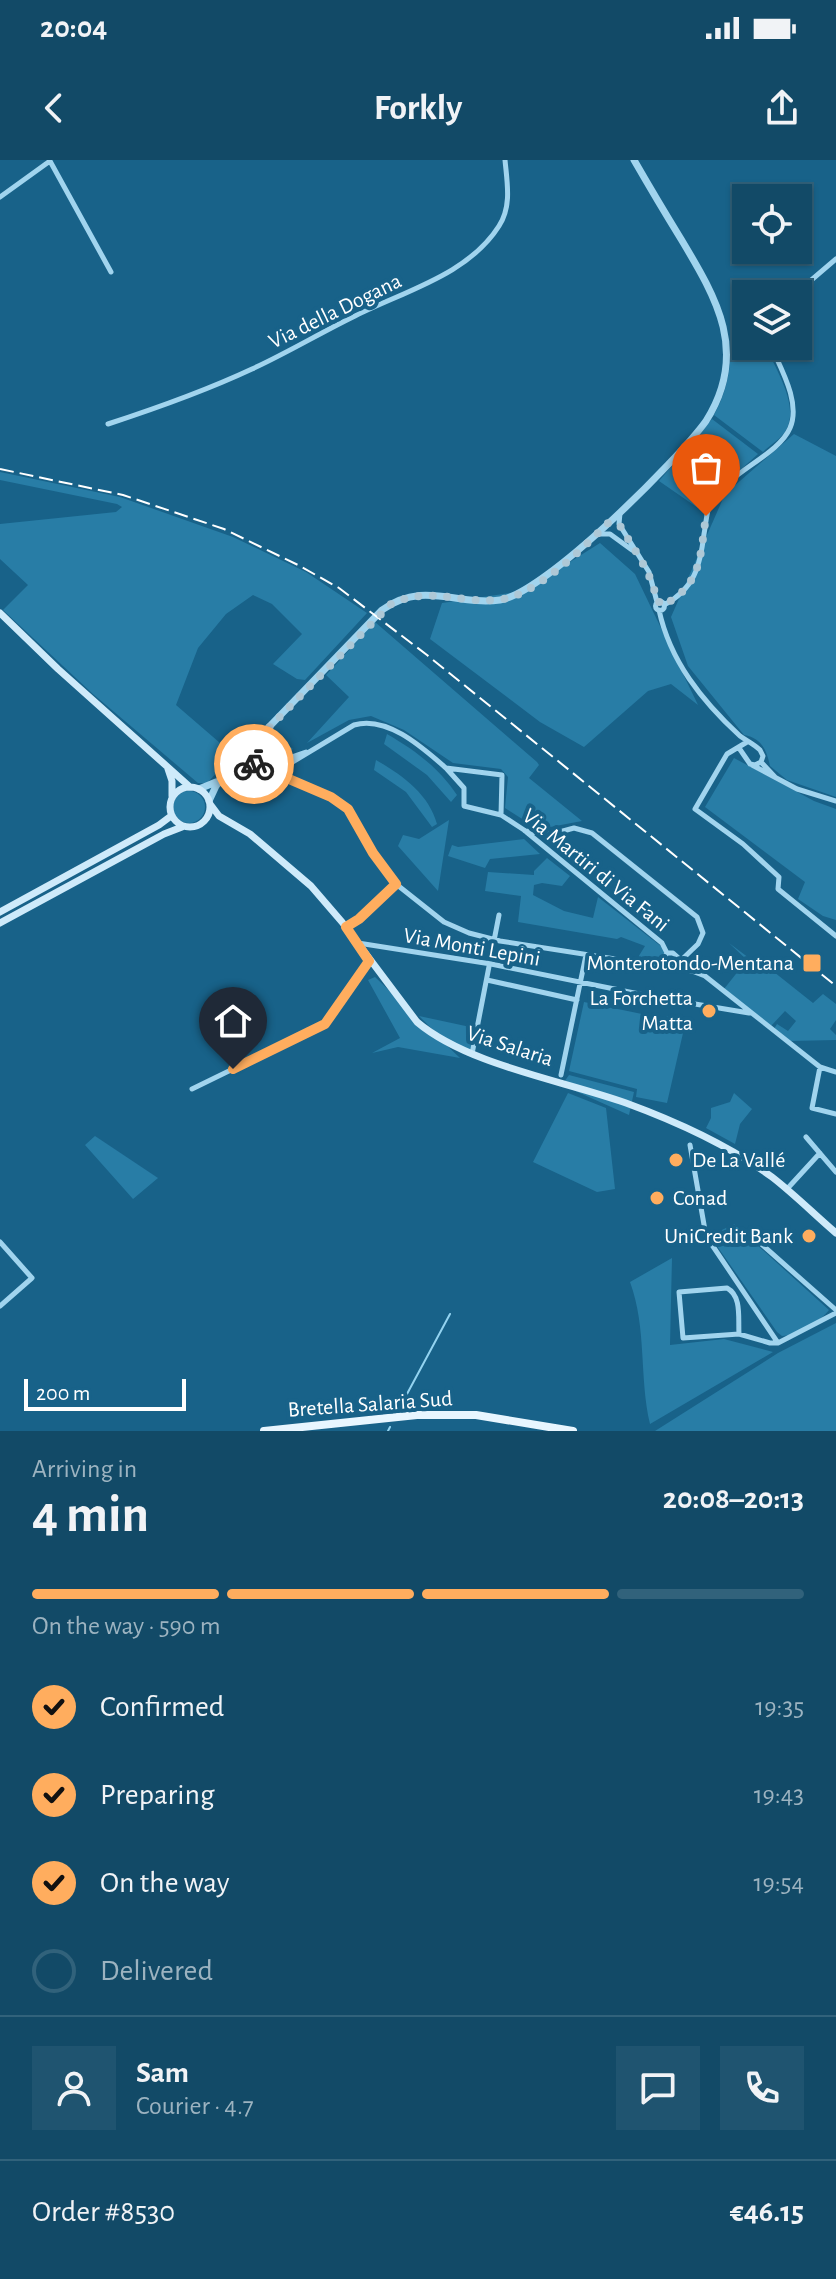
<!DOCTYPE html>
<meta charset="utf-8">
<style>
:root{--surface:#124a67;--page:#1f5470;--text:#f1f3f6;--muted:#9cb3c0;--line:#31627b;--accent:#ffad5e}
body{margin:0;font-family:"Alegreya Sans",sans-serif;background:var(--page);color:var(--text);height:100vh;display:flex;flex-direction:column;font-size:30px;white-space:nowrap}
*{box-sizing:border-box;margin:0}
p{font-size:26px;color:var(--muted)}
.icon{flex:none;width:44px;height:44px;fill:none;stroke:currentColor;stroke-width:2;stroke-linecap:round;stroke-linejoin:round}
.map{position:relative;height:1271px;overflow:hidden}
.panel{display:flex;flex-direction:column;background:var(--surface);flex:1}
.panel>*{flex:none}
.fabs{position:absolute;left:732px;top:24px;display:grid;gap:16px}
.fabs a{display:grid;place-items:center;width:80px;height:80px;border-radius:0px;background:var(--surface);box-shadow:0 2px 6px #0004,0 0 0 2px var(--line);font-size:40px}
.scale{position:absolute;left:24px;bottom:20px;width:162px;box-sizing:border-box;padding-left:8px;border:4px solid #fff;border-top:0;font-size:22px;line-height:28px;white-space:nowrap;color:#fff;-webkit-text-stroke:6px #186289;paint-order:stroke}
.pin{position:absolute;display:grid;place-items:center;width:68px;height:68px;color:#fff;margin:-82px -34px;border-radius:50% 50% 50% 0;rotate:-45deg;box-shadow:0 0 8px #0007}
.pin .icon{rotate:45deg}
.courier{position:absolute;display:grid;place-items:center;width:80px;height:80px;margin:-40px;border:6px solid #ffad5e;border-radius:50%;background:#fff;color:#222;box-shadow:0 2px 10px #0007}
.head em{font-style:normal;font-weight:700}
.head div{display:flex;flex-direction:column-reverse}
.head{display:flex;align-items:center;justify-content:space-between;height:136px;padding:0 32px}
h1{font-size:52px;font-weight:700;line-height:60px}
.bar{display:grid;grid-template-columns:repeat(4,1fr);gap:12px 8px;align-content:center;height:96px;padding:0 32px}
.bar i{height:10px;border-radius:6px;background:var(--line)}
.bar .on{background:var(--accent)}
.bar p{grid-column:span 4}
.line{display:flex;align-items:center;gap:20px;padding:0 32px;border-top:2px solid var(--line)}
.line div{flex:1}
.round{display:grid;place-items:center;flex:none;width:84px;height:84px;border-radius:0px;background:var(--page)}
ol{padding:0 32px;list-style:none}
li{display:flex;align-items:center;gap:24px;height:88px}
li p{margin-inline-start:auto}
li .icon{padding:8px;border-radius:50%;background:var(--accent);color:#111;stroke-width:4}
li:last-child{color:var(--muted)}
li i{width:44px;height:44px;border:4px solid var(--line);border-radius:50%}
.status{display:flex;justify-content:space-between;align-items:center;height:56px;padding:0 40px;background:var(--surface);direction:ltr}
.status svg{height:22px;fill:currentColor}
header{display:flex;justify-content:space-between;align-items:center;height:104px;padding:0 32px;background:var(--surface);font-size:36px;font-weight:700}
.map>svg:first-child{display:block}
.green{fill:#287da6}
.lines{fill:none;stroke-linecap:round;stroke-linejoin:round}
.stream{stroke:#93d3f0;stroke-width:2}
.minor{stroke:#a1d4ee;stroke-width:5}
.tertiary{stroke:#a1d4ee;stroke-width:7}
.secondary{stroke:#ceeafa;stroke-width:7}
.primary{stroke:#e8f6ff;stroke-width:8}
.rail{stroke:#fff;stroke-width:2;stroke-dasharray:14 6;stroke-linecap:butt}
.done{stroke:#aec8d6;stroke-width:8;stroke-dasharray:0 14.4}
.route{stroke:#ffad5e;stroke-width:10}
.poi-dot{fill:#ffad5e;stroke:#186289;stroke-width:3}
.labels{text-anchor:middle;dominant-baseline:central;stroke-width:8;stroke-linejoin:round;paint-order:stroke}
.street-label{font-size:22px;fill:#fff;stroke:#186289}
.poi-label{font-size:22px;fill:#fff;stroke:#186289;text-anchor:end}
</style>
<div class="status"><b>20:04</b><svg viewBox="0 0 49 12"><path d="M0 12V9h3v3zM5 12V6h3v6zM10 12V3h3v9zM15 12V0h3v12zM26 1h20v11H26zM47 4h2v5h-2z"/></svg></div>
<header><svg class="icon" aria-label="back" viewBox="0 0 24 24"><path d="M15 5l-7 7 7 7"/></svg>Forkly<svg class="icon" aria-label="share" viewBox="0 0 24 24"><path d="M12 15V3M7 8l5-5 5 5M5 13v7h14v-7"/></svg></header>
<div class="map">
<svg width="836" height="1271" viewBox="0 0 836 1271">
<rect width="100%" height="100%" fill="#186289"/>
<path class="green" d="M732,181L746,182V186H766C775,209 800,245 786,270C782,278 770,285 763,292L714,255C728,230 730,209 732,181Z
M712,259L758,294L698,348L659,321Z
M794,274L836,296V637L787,620L770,606C767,591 762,578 744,575L688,506L671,457L725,334Z
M0,312L120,337L233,377L306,412L367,453L305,520L297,519L273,504L302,474L272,444L253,435L226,454L198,488L176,545L227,589C226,603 217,613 207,623H198L93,534L3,450L28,425L0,399V364L116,352L122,347L117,344L0,320Z
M600,383L635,414L698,545L671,524L648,531L584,587L540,562L430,479L442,443L524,431Z
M375,462L537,602L539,605L529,618L582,661L545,668L527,662L505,648L508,617L501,609L453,603L404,570L371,556L349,560L307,583L349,537L326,515Z
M271,571L293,589L263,602L249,596Z
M387,574C416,591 438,607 457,635L451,642L427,615L384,584Z
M734,598L814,641L836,649V760L823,756L798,739L805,722L705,647Z
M376,600C402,615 429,634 437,664L432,667L406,632L374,610Z
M173 647a16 16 0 1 1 32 0a16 16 0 1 1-32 0Z
M449,660L438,731L398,686L403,675L419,679Z
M524,679L540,694L490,699L485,708L448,696L452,685L458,687Z
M547,698L570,716L562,726L542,723L534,725L533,735L564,751L593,758L598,737L662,787L665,793L655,803L637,799L645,786L621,777L617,779L518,762L521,736L485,731L488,712L534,715V711Z
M729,783L757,804L760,801L813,843L823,834L836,844V860L830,869L836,875V880L789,881L774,869L777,864L788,871L796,861L785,851L771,866L724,829L747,800Z
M375,817L460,898L398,887L372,893L400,878L368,820Z
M584,842L666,859L667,856L686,860L667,943L636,937L637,929L569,911Z
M419,856L475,868L470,892L440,877Z
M569,915L634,932L629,955L562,925Z
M568,933L606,948L615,1029L597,1032L533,1002Z
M734,933L752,949L740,964L735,984L706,968L711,958V948L730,942Z
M95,976L158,1018L133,1039L85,985Z
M734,1064L829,1150C821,1161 796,1176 782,1176L777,1172L710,1076Z
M672,1098L670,1185L724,1179L773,1192L650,1264C639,1217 647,1168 630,1122Z
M836,1163V1271H655L778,1193Z"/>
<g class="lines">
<path class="stream" d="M400,1247L450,1154
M388,1271L390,1267"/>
<path class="minor" d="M50,1L111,112
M0,37L50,1
M795,134L836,99
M108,264C157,248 205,231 252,209C287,193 320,173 355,156C404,131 468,115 499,66C512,46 507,22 505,0
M620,353L619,364L649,412L657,442
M599,374H610L632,390
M655.5 446a4.5 4.5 0 1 1 9 0a4.5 4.5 0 1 1-9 0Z
M664,445C694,429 700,407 704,374C706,364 706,354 710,344C726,313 778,296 790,268C801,243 781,209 771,186
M659,450C670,501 702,541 740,576C747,581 754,584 760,590L763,596L761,602L775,617
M747,582L727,594L695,649L743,684L779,717L778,729L836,776
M739,588L750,604L755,605L761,602
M240,597L331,637L348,649L373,693L396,724L444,762L469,773L500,781L692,811L705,816L820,907L836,912
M752,605L797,629L836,641
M263,607L306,592
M276,612L354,565C387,555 423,588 446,608
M501,655L502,615L446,608L464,628V646L501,655L524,670L662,783L667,793
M525,671L552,674L574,668L592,673L697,757L703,773L698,784L674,807
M346,767C365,756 378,738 396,724
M358,783L491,804L659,838L749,853
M667,807L664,798L667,793H673L692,810
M487,820L577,840
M472,894L499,755
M820,907L812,948L836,954
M561,915L586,795
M192,929L325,864L369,801
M806,977L836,1012
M690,985L706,1076L778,1183L836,1153
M787,1029L820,993
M751,1075L836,1150
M0,1082L32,1118L0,1146
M739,1174L683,1178L679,1132L727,1128C742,1136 738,1158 739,1174L770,1183H777"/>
<path class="tertiary" d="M199,629L216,622
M209,641L216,626L240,597L382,450C424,420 456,446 500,440C545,433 678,300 706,261C749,193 717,139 681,79C665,53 649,26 634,0"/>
<path class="secondary" d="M0,453L58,509L190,627
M168,609L172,621V636
M170 647a20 20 0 1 1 40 0a20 20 0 1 1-40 0Z
M210,644L219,656L250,674L311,726L342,762L417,862C468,905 562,920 626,943C675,961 730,986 772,1017C794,1034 815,1055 836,1073
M0,752L159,665L171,656
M0,763L164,674L182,667"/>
<path class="primary" d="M264,1271L417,1255H476L573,1271"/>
<path class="rail" d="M0,309L123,335L224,369L298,405L339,428L427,495L836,826"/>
</g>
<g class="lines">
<path class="done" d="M254,604L240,597L391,444C430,426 456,443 496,440C534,438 582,389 608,363L619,364C634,390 652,412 657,442H662L664,445C702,424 700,396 706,356"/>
<path class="route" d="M233,909L325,864L369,801L346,767L359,759L396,724L373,693L348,649L331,637L254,604"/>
</g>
<g class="poi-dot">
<rect x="802" y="793" width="20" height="20" rx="4"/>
<circle cx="709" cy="851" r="8"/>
<circle cx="676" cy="1000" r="8"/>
<circle cx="657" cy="1038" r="8"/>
<circle cx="809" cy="1076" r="8"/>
</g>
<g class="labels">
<g class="street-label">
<text transform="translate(335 151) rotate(-26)">Via della Dogana</text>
<text transform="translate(596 710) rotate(39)">Via Martiri di Via Fani</text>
<text transform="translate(472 787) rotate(10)">Via Monti Lepini</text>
<text transform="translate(510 886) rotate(18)">Via Salaria</text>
<text transform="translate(370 1244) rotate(-4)">Bretella Salaria Sud</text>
</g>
<g class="poi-label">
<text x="794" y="803">Monterotondo-Mentana</text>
<text x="693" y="838">La Forchetta<tspan x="693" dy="25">Matta</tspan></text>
<text x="692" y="1000" text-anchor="start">De La Vallé</text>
<text x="673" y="1038" text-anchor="start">Conad</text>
<text x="793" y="1076">UniCredit Bank</text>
</g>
</g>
</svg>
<div class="fabs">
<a><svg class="icon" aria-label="locate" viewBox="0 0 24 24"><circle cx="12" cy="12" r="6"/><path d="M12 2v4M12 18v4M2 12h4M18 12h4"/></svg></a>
<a><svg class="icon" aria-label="layers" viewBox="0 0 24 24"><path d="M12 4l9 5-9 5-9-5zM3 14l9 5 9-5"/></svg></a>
</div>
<div class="scale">200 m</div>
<div class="pin" style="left:706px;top:356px;background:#ea580c"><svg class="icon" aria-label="bag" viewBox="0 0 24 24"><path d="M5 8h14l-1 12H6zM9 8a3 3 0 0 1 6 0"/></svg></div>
<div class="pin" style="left:233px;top:909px;background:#1f2937"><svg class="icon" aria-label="home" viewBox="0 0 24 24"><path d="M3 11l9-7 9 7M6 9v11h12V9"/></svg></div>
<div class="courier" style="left:254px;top:604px"><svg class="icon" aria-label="bike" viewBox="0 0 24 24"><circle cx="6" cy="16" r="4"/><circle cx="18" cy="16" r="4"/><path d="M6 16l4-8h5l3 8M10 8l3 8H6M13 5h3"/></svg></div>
</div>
<section class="panel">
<div class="head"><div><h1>4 min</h1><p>Arriving in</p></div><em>20:08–20:13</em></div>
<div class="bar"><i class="on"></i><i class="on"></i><i class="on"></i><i></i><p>On the way · 590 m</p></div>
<ol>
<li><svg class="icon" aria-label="check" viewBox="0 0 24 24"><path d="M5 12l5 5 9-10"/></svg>Confirmed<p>19:35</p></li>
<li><svg class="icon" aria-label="check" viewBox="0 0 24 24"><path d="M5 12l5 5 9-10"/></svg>Preparing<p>19:43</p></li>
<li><svg class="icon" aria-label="check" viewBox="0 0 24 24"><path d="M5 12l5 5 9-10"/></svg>On the way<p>19:54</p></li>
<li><i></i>Delivered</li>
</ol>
<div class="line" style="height:144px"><a class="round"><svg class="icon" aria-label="person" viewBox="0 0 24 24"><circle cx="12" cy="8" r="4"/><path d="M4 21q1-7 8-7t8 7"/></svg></a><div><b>Sam</b><p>Courier · 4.7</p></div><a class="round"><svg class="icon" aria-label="chat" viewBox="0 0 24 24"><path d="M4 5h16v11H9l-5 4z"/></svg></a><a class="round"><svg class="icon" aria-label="phone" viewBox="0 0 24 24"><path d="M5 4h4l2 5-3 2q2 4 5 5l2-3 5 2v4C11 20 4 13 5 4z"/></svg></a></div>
<div class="line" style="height:104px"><div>Order #8530</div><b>€46.15</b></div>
</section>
